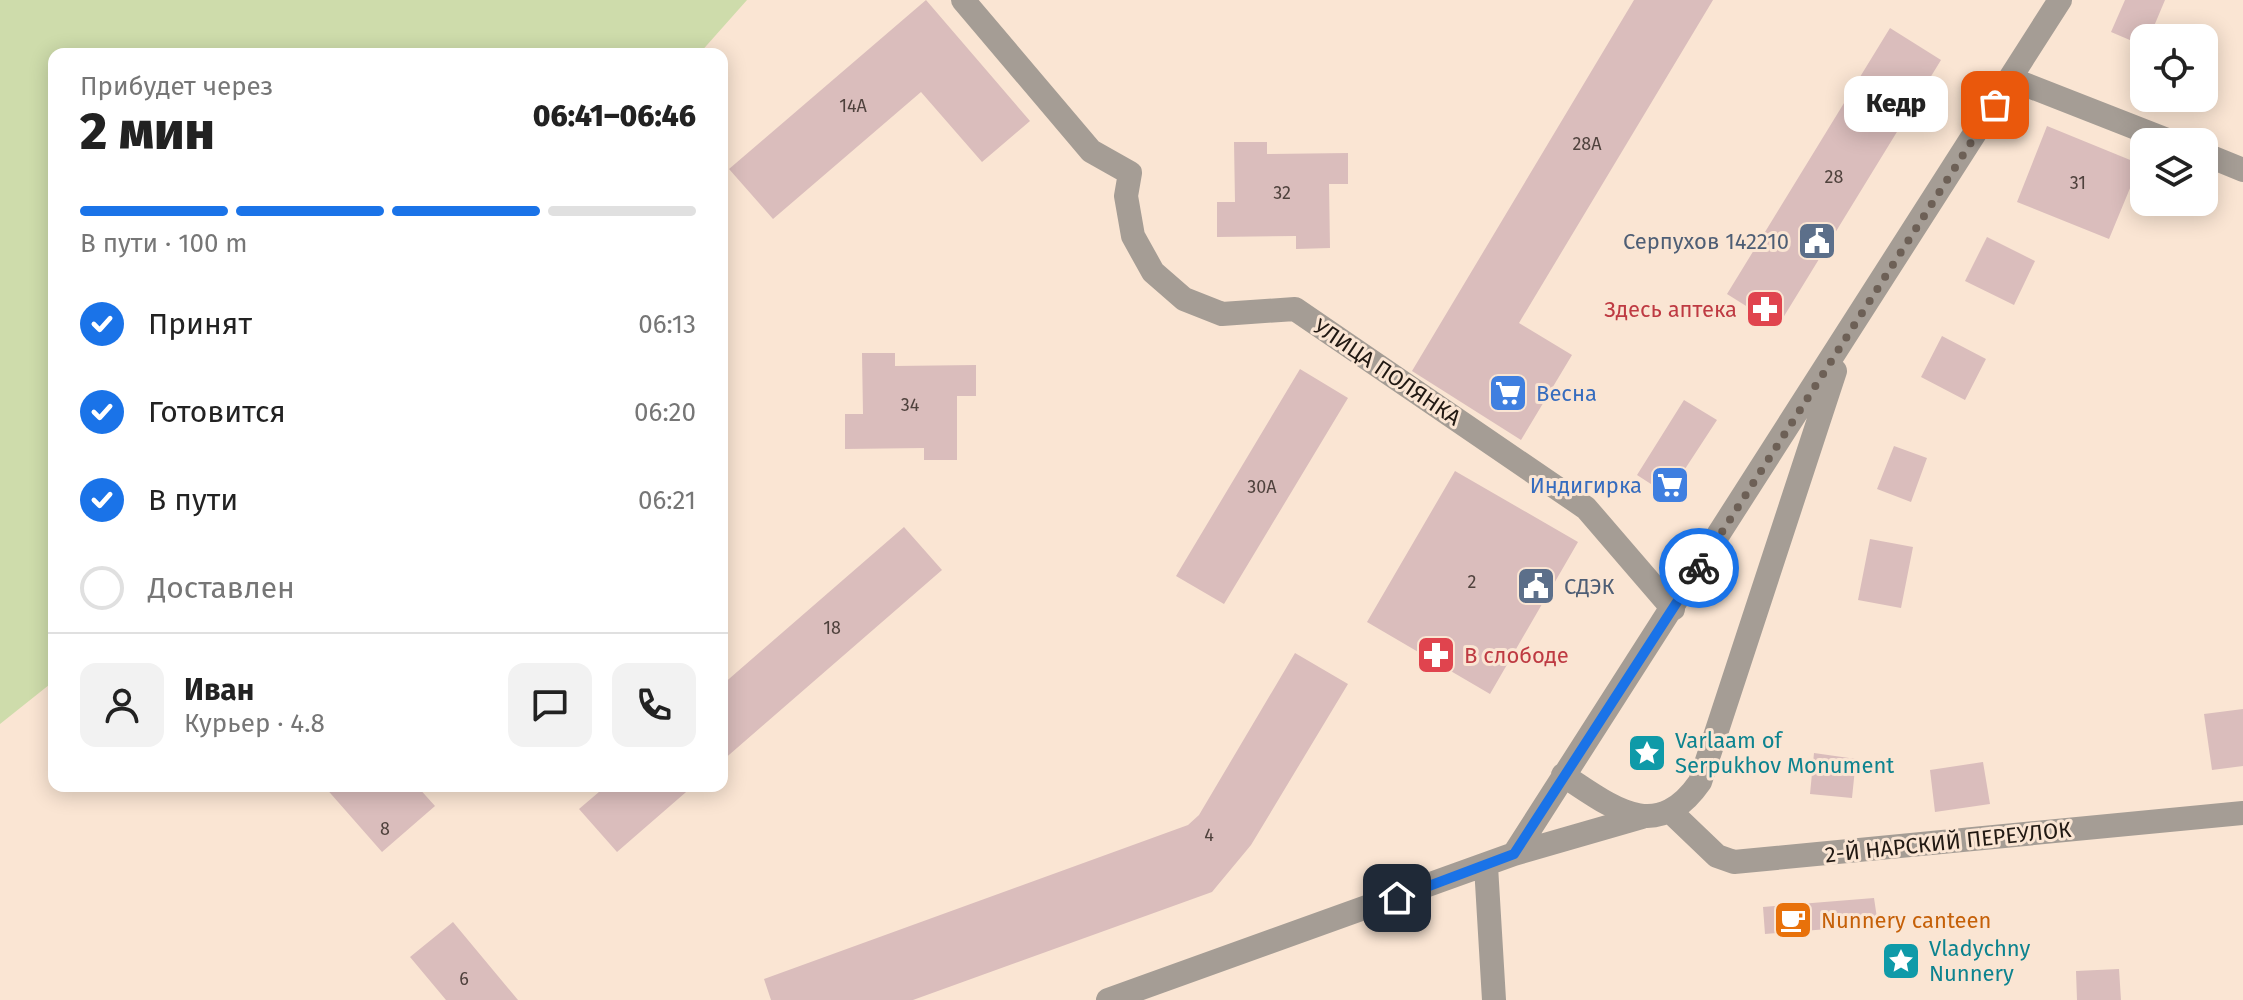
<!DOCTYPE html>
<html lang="ru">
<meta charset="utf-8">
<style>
:root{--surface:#fff;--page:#f2f2f2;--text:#222;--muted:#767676;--line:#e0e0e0;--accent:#1a73e8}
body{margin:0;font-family:"Fira Sans",sans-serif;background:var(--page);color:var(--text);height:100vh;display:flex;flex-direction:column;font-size:30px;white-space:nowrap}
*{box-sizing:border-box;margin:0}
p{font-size:26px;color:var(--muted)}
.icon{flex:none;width:44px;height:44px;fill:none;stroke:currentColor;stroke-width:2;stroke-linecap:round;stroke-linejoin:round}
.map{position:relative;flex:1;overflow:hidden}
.details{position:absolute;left:48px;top:48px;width:680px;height:744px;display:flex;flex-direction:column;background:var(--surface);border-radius:16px;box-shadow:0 4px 20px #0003}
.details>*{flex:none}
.controls{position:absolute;left:2130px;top:24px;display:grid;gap:16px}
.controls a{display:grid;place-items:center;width:88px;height:88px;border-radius:16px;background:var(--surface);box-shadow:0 4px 20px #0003;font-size:40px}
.pin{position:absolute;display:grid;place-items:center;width:68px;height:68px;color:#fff;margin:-34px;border-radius:16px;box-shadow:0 4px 12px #0006}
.courier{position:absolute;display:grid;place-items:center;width:80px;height:80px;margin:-40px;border:6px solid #1a73e8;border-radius:50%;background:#fff;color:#222;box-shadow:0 2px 10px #0007}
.bubble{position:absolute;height:56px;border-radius:16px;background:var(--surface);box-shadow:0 4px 20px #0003;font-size:26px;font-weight:800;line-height:56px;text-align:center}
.head em{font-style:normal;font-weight:800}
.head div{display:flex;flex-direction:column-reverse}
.head{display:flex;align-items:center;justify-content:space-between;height:136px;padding:0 32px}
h1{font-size:52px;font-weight:800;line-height:60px}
.bar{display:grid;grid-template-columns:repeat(4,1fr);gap:12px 8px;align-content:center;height:96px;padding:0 32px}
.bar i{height:10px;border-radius:6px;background:var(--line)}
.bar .active{background:var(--accent)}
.bar p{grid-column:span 4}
.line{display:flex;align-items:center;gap:20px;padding:0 32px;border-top:2px solid var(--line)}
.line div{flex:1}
.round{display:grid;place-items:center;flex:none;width:84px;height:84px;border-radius:16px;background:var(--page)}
ol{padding:0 32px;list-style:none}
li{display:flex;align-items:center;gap:24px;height:88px}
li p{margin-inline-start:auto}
li .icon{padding:8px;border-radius:50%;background:var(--accent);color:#fff;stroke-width:4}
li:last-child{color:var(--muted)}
li i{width:44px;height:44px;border:4px solid var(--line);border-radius:50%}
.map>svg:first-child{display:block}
.green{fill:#cedcab}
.building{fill:#dabdbc}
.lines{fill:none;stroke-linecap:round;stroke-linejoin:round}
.minor{stroke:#a59d95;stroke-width:24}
.done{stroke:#6d6056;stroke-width:8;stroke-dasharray:0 14.4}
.route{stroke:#1a73e8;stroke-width:10}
.labels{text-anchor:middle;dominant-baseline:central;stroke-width:6;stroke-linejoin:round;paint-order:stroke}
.number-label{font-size:18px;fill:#4f423d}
.service-label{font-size:22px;fill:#4e5e75;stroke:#fae5d3;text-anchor:end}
.health-label{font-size:22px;fill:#be3a42;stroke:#fae5d3;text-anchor:end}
.street-label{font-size:22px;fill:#211913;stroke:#fae5d3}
.shop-label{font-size:22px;fill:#366cbe;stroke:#fae5d3;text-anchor:start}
.culture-label{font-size:22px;fill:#0d838f;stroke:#fae5d3;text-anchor:start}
.food-label{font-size:22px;fill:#c56008;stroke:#fae5d3;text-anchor:start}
</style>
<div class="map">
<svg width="2243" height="1000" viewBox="0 0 2243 1000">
<rect width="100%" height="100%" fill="#fae5d3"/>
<path class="green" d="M0,0H747L699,54H54V681L0,724Z"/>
<path class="building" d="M926,0L1030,121L982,162L921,92L773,219L729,169Z
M1634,0H1713L1519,323L1572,355L1521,440L1412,371Z
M2125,0H2165L2149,38H2144V46L2111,32Z
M1890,28L1941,60L1778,326L1727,294Z
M2047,126L2140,164L2109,239L2017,202Z
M1234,142H1267V154L1348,153V184H1329L1330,248L1296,249V236L1217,237V202H1235Z
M1987,237L2035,261L2014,305L1965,281Z
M1942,336L1986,359L1965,400L1921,377Z
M862,353H895V366L976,365V396H957V460H924V448L845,449V414H863Z
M1300,369L1348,398L1224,604L1176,576Z
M1684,400L1717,420L1668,495L1637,475Z
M1894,446L1927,458L1911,502L1877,489Z
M1455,471L1578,542L1490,694L1367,622Z
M904,527L942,570L722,761V685Z
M1870,539L1913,547L1901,608L1858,600Z
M1295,653L1348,684L1251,845L1212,892L913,1000H771L764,979L1188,825L1199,815Z
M2243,709V766L2212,770L2204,714Z
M1814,753L1856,759L1852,798L1810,794Z
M1983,762L1990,804L1935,812L1930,770Z
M324,786H417L435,806L382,852Z
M606,786H693L617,852L579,809Z
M1874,898L1878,925L1765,934L1763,907Z
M453,922L518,1000H446L410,957Z
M2119,969L2121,1000H2077L2076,971Z"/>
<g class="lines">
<path class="minor" d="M963,0L1091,151L1130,173L1126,196L1133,236L1153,272L1184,299L1222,314L1295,309L1586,508L1673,609
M2011,79L2172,142
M2204,154L2243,170
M1563,775C1612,807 1656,845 1700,782L1835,371
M1671,812L1717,856L1734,862L2243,813
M1514,854L2060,0
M1486,866L1494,1000
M1108,1000L1514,854L1642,817"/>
</g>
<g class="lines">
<path class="done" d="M1699,568L1995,105"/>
<path class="route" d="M1397,898L1514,854L1699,568"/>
</g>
<defs>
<g id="civic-square" transform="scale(2)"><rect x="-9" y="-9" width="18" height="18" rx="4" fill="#5c6f8a" stroke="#fae5d3"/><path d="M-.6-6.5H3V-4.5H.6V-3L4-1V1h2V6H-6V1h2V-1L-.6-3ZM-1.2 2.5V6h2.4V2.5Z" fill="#fff"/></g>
<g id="pharmacy-square" transform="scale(2)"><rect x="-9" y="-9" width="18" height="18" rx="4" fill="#e0444e" stroke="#fae5d3"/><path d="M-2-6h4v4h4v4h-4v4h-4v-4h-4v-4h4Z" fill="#fff"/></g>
<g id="supermarket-square" transform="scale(2)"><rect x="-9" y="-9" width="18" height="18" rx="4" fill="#3f7fe0" stroke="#fae5d3"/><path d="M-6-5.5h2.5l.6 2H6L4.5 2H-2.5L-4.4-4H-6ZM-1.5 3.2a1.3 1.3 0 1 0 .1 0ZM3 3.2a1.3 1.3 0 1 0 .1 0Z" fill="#fff"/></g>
<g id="sight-square" transform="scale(2)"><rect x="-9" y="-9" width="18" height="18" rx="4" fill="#0f9aa8" stroke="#fae5d3"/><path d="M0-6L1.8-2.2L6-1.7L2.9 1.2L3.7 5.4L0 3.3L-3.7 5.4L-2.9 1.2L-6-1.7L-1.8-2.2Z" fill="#fff"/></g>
<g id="cafe-square" transform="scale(2)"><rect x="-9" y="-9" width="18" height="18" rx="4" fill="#e8710a" stroke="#fae5d3"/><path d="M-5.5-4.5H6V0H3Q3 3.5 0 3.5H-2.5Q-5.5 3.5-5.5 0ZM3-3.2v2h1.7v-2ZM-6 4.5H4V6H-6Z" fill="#fff"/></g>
</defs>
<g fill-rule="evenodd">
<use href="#civic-square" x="1817" y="241"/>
<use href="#pharmacy-square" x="1765" y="309"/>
<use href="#supermarket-square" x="1508" y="393"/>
<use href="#supermarket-square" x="1670" y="485"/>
<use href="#civic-square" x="1536" y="586"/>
<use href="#pharmacy-square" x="1436" y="655"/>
<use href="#sight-square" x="1647" y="753"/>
<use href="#cafe-square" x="1793" y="920"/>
<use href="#sight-square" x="1901" y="961"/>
</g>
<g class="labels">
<g class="number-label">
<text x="853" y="106">14А</text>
<text x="1587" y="144">28А</text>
<text x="1834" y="177">28</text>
<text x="2078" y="183">31</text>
<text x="1282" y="193">32</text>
<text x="910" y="405">34</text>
<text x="1262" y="487">30А</text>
<text x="1472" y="582">2</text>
<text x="832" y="628">18</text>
<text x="385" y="829">8</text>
<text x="1209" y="835">4</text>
<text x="464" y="979">6</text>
</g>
<g class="service-label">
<text x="1789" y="241">Серпухов 142210</text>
<text x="1564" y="586" text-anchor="start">СДЭК</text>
</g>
<g class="health-label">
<text x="1737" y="309">Здесь аптека</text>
<text x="1464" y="655" text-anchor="start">В слободе</text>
</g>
<g class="street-label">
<text transform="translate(1387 372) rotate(34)">УЛИЦА ПОЛЯНКА</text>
<text transform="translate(1948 842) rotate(-6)">2-Й НАРСКИЙ ПЕРЕУЛОК</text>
</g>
<g class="shop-label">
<text x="1536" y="393">Весна</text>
<text x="1642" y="485" text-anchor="end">Индигирка</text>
</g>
<g class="culture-label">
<text x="1675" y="740">Varlaam of<tspan x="1675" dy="25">Serpukhov Monument</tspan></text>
<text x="1929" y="948">Vladychny<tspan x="1929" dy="25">Nunnery</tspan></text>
</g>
<g class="food-label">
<text x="1821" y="920">Nunnery canteen</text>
</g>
</g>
</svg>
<div class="controls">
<a><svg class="icon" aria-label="locate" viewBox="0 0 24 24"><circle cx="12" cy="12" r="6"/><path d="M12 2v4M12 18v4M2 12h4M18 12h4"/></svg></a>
<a><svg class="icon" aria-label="layers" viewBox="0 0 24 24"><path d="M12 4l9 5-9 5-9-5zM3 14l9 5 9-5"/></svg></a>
</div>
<div class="pin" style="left:1995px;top:105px;background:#ea580c"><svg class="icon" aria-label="bag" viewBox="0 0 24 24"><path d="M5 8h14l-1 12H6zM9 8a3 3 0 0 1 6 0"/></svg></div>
<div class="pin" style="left:1397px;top:898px;background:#1f2937"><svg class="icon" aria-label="home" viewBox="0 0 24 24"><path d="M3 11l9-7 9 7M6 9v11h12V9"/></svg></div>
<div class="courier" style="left:1699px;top:568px"><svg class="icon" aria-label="bike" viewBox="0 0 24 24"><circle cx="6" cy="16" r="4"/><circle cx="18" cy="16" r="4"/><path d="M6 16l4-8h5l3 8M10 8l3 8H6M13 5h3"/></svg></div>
<div class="bubble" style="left:1844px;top:76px;width:104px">Кедр</div>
<section class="details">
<div class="head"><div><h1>2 мин</h1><p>Прибудет через</p></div><em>06:41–06:46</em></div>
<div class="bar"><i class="active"></i><i class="active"></i><i class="active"></i><i></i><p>В пути · 100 m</p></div>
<ol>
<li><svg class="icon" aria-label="check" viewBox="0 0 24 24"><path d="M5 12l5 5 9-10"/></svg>Принят<p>06:13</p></li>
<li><svg class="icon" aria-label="check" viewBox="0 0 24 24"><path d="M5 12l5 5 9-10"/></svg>Готовится<p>06:20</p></li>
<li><svg class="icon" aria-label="check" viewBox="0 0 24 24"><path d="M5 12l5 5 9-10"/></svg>В пути<p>06:21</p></li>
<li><i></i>Доставлен</li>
</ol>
<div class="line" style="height:144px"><a class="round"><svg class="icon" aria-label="person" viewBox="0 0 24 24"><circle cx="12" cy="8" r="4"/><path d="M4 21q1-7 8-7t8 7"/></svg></a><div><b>Иван</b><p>Курьер · 4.8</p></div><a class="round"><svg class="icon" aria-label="chat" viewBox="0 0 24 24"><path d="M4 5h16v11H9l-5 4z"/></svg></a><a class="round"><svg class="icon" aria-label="phone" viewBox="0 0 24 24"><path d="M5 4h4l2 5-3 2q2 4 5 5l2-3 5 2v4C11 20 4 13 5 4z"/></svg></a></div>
</section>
</div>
